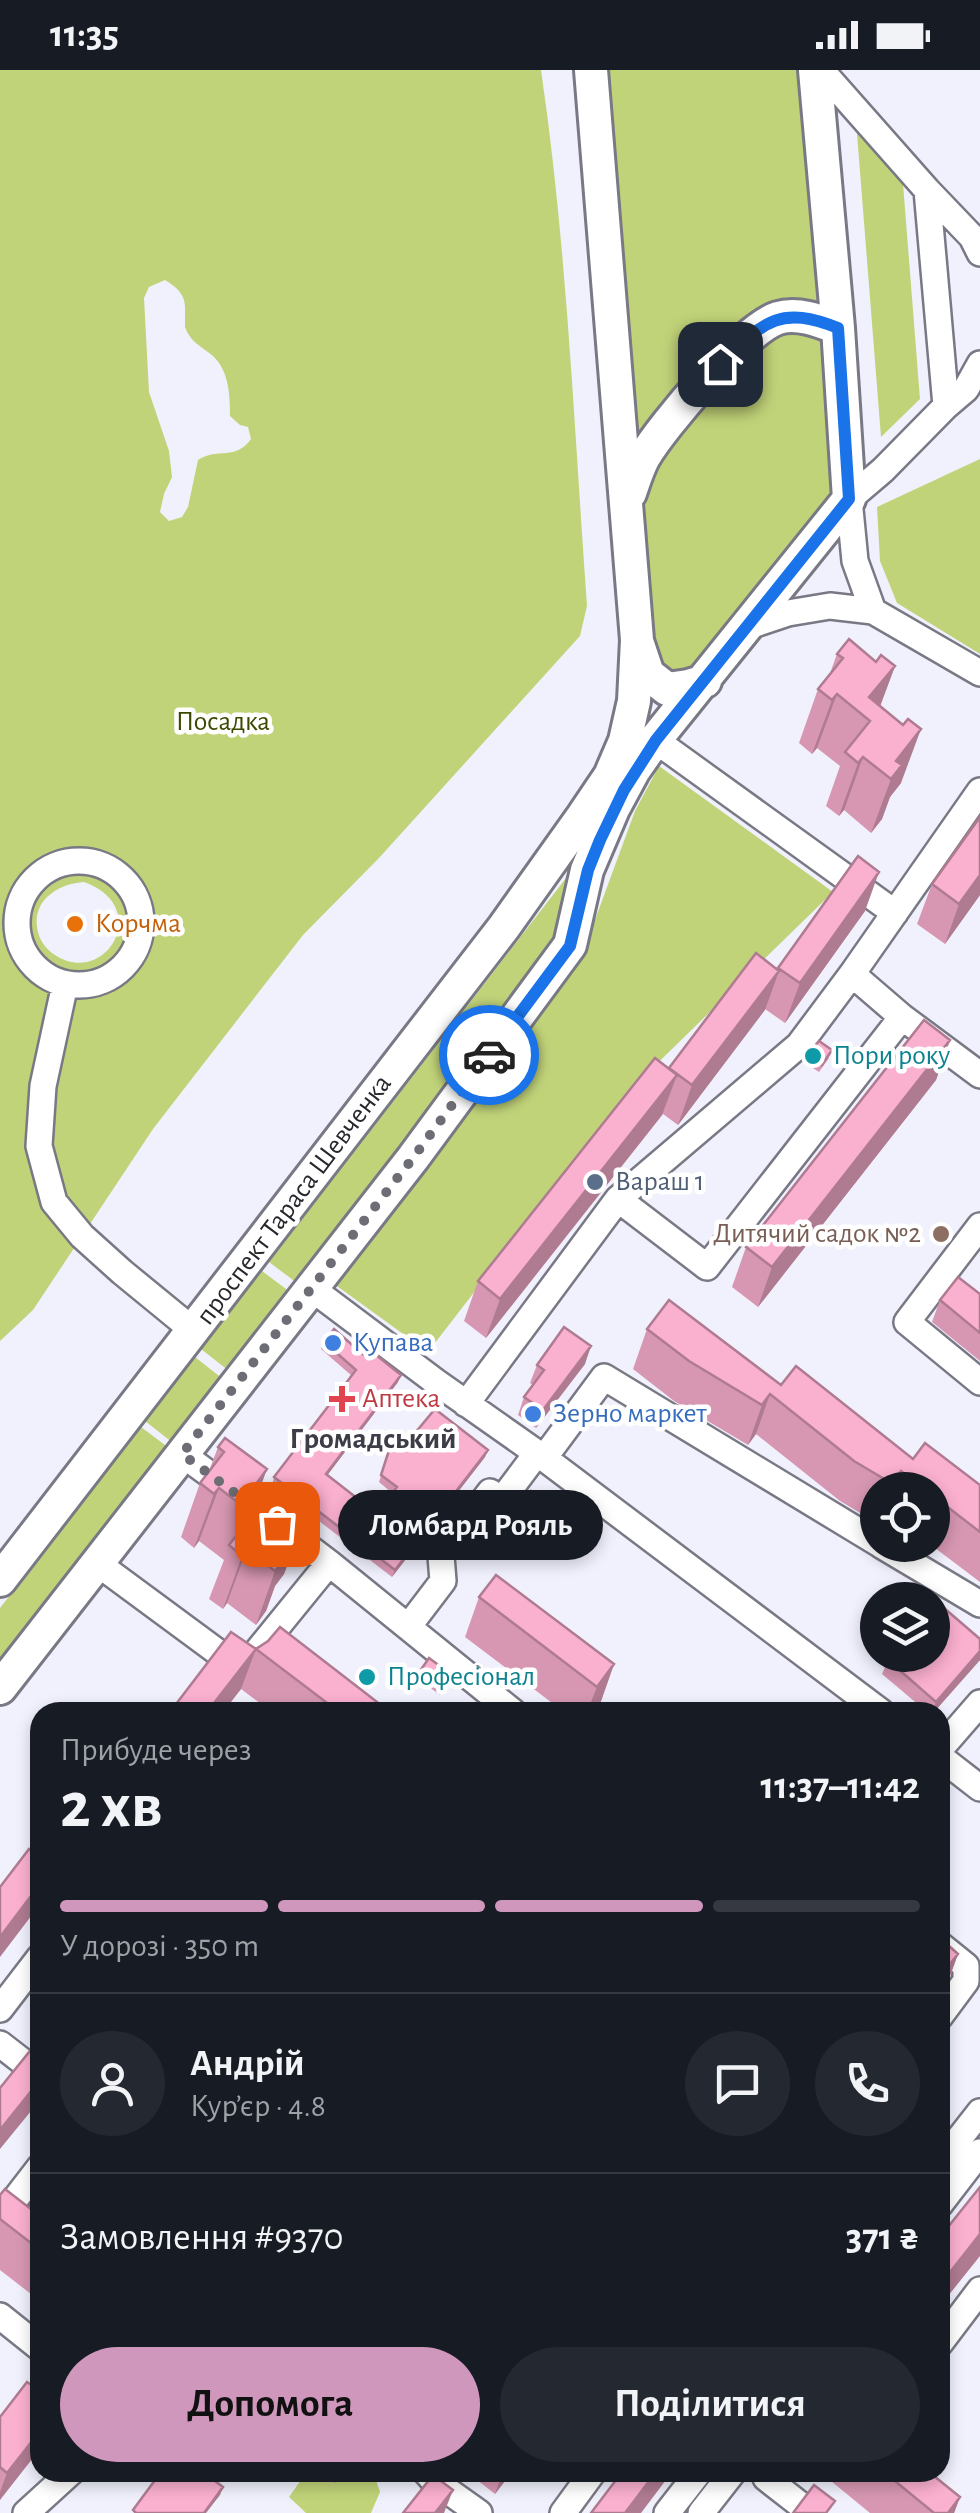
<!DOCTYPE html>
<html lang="uk">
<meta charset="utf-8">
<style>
:root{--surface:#171b24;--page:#242831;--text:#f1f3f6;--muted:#9ea1a6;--line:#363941;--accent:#d097bc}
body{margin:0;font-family:"Alegreya Sans",sans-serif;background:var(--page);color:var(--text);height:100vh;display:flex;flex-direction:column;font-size:38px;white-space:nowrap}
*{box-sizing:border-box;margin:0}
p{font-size:32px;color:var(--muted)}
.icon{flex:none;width:55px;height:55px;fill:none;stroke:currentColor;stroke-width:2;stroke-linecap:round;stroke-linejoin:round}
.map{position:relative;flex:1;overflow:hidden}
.panel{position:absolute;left:30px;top:1632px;width:920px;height:780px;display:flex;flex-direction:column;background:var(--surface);border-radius:30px;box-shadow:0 5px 15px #0003}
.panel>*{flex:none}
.fabs{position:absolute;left:860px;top:1402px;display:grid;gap:20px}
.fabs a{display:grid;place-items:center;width:90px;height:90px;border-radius:50%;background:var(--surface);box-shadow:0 5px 15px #0003;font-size:50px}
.pin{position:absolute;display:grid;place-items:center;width:85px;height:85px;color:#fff;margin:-42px;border-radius:20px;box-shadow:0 5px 15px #0006}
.courier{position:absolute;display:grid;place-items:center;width:100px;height:100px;margin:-50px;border:8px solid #1a73e8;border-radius:50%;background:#fff;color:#222;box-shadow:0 2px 12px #0007}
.bubble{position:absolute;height:70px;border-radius:35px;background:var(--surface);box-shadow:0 5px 15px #0003;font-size:32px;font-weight:700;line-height:70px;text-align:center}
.summary em{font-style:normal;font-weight:700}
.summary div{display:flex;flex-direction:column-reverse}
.summary{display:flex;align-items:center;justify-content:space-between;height:170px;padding:0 30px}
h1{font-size:65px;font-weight:700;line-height:75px}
.bar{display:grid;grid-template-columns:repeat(4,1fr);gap:15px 10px;align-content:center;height:120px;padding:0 30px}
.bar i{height:12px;border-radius:8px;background:var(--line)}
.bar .selected{background:var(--accent)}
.bar p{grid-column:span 4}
.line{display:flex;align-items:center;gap:25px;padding:0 30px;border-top:2px solid var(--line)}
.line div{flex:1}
.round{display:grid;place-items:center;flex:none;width:105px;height:105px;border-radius:52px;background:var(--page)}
.action{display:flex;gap:20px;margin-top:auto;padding:20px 30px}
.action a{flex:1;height:115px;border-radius:60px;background:var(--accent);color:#111;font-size:40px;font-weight:700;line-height:115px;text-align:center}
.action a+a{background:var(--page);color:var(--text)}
.status{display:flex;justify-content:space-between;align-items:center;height:70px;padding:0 50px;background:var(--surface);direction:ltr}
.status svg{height:28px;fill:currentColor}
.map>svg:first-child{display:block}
.green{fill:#c1d379;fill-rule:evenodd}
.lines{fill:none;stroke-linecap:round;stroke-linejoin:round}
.minor-casing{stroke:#787984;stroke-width:30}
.major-casing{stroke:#787984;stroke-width:38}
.minor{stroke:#fff;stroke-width:25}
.major{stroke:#fff;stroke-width:32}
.wall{fill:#d797b2}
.shaded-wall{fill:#af7b91}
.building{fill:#fab0cf;stroke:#af7b91;stroke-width:2.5}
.done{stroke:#6d6e75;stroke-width:10;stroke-dasharray:0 18}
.route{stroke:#1a73e8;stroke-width:12}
.food-dot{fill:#e8710a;stroke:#fff;stroke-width:4}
.culture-dot{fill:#0f9aa8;stroke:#fff;stroke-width:4}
.service-dot{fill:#5c6f8a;stroke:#fff;stroke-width:4}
.education-dot{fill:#8d6e63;stroke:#fff;stroke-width:4}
.shop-dot{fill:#3f7fe0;stroke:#fff;stroke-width:4}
.health-dot{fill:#e0444e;stroke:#fff;stroke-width:4}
.labels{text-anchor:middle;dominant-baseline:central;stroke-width:9;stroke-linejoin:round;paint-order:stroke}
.park-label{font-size:28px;fill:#3e4801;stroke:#fff}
.food-label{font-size:28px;fill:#c56008;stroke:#fff;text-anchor:start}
.culture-label{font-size:28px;fill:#0d838f;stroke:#fff;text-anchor:start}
.service-label{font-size:28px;fill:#4e5e75;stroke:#fff;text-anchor:start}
.street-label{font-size:28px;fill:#27282c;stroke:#fff}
.education-label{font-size:28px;fill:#785e54;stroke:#fff;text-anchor:end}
.shop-label{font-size:28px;fill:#366cbe;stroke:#fff;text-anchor:start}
.health-label{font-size:28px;fill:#be3a42;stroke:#fff;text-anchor:start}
.neighbourhood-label{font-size:30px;font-weight:bold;fill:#3c3d46;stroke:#fff}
</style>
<div class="status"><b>11:35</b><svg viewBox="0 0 49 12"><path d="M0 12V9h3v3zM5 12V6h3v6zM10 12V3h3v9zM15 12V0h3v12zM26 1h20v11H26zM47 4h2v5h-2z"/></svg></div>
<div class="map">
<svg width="980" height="2443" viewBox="0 0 980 2443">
<rect width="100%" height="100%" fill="#f0f1fd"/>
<path class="green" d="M0,0H541C567,177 574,357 587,536L580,566L379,788L303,865L153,1059L33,1240L0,1271ZM165,210C178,218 186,225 185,241C185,244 185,255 185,257C190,272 202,277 213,286C229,301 230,325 230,346L240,355L248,357L251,369C235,391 219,377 198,390L188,437L182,447L169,451L160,442L164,424L172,407L169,381L149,322L144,228L149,217ZM84,812C154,837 105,918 55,885C49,881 43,875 40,868C27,835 54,814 84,812Z
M591,0H815L849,429L705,611L648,604Z
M856,51L902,101L920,329L881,367Z
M980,389V584L897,533L880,491L877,437Z
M659,696L833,822L631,1019L428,1282L330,1211L585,877L635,741Z
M573,799L563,867L297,1213L269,1192Z
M262,1201L290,1222L229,1301L201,1279Z
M195,1287L223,1309L173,1373L145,1351Z
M141,1357L169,1378L0,1594V1538Z
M306,2403H372L374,2404L380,2422L371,2443H306L289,2427Z"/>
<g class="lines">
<g class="minor-casing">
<path id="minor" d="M821,0L927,120L946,336L883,400L849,429L855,491L873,541
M927,120L972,167L980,183
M946,336L966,319L980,294
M749,556L788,543L830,536L873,541L980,603
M655,670L895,843
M17 853a62 62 0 1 1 124 0a62 62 0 1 1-124 0Z
M852,904L902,947L980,1005
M65,914L43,1016L39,1076L54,1132L82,1166L122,1202L194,1261
M618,1129L707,1197L902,947
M980,1156L907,1252L980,1312
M311,1218L436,1312L544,1388L881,1642
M466,1334L618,1129L799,975L852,904L980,721
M182,1384L235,1423
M544,1388L604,1307L878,1473
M271,1449L329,1493L513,1642
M881,1475L980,1534
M97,1493L242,1600L329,1493
M408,1557L443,1511L441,1486L490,1422L501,1431L537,1383
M940,1679L980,1633
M940,1687L980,1718
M940,1875L966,1896V1911L940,1946
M0,1939L40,1887
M0,1974L40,2005
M940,2093L980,2042
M40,2097L9,2137L40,2162
M940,2134L980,2082
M0,2246L40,2278
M940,2273L980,2220
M426,2402L434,2411L479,2443
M766,2408L811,2443
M26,2443L71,2402
M563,2443L593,2402
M667,2443L699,2402
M701,2443L733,2402"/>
</g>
<g class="major-casing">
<path id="major" d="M630,423C634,411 638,398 644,387C663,355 744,259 778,248C798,242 820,251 838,258
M638,574L648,604L667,619L688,616L705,611
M0,1510L504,857L583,746L610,706L625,671L634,631L637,570L591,0
M0,1618L413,1088L570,875L587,800L613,739L634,700L655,670L849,429L838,258L815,0"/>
</g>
<use href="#minor" class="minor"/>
<use href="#major" class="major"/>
</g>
<path class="wall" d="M837,584L895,596L880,636L901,713L890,727L882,749L871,763L844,740L839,746L826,736L840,696L817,678L812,684L799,673L818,619L829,606Z
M980,747V825L945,874L917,854L932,814Z
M858,786L865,841L785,953L765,939L678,1055L663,1044L486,1268L464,1251L478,1211L669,999L778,899Z
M950,970L936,1010L758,1237L732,1217L746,1177Z
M807,985L829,988L819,1002L804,992Z
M980,1224V1291L932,1252L940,1230Z
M647,1259L781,1315L913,1389L980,1415V1512L931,1475H932V1420H878L877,1453L840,1431L756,1364L748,1375L674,1331L633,1299Z
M324,1272L366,1287L398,1312L327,1405L376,1443L392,1423L379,1412L390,1377L405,1375L485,1387L392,1507L272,1415L274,1407L352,1306L321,1279Z
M585,1294L536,1358L518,1345L524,1327L533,1315L530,1313L537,1295Z
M225,1368L258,1426L286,1447L304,1450L284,1504L275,1516L266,1541L256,1555L227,1533L223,1539L209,1529L224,1490L199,1471L194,1478L181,1467L200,1413L209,1401L218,1377Z
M545,1441L541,1445L561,1462L559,1470L541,1489L521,1472L509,1488L492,1474L494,1467Z
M479,1527L614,1594L600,1634L593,1642H564L465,1567Z
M980,1569V1590L934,1642H927L882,1604L888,1590Z
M256,1579L390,1642H272L241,1619L223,1642H170Z
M420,1601L450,1612L440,1625L417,1608Z
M940,1868L958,1884L950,1906L940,1919Z
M0,2125L40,2146V2231L0,2200Z
M40,2321L0,2430V2347Z
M327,2402H344L343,2406L335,2413L328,2409Z
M467,2402H512L495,2424Z
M820,2402H929L960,2427L954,2443H870Z"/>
<path class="shaded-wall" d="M895,596L875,650L870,651L869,627Z
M837,624L817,678L812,684L832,630Z
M921,659L901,713L890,727L882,749L871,763L891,709L896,691Z
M863,687L844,740L839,746L858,693Z
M879,802L865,841L785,953L800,913Z
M980,805V825L945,874L959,834Z
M779,901L765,940L678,1055L692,1015Z
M950,970L936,1010L758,1237L772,1197Z
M677,1005L662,1045L486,1268L500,1229Z
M591,1276L585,1294L536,1358L543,1340Z
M401,1305L398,1312L323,1411L326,1404Z
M770,1324L756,1364L748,1375L762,1335Z
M488,1380L485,1387L392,1507L395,1500Z
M267,1399L251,1443V1421Z
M901,1401L894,1420H889L891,1413Z
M219,1418L199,1471L194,1478L214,1424Z
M304,1450L284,1504L275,1516L266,1541L256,1555L275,1501L280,1483Z
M561,1462L559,1470L541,1489L544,1482Z
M524,1465L521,1472L509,1488L511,1480Z
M247,1479L227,1533L223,1539L242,1486Z
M256,1579L241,1619L223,1642H207Z
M980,1581V1590L934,1642H932L936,1632Z
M614,1594L600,1634L593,1642H587L597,1617Z
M40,1814V1832L38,1837L0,1887V1867Z
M958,1884L950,1906L940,1919L945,1900Z
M40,2010V2030L0,2079V2060Z
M980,2164V2186L940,2236V2215Z
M40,2361V2379L0,2430V2422L7,2403Z
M503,2402H512L495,2424Z
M656,2402H672L641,2443H625Z
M223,2417L220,2425L206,2443H204Z
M453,2420L444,2443H435Z
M960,2427L954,2443H948Z"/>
<path class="building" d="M849,569L876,592L881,585L895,596L869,627L903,655L908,649L921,659L896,691L902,695L891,709L863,687L858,693L845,682L870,651L837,624L832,630L818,619L843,588L837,584Z
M980,747V805L959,834L932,814Z
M858,786L879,802L800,913L778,898Z
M756,883L779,901L692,1015L669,998Z
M924,950L950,970L772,1197L746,1177Z
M819,971L832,980L822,995L807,985Z
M655,988L677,1005L500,1229L478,1211Z
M958,1207L980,1224V1263L940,1230Z
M669,1230L781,1315L796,1296L913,1389L925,1373L980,1415V1462L932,1425V1420H926L901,1401L891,1413L854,1391L770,1324L762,1335L689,1291L647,1259Z
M564,1257L591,1276L543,1340L524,1327L544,1300L537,1295Z
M334,1259L366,1287L371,1281L401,1305L326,1404L376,1443L397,1417L381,1405L390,1377L405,1375L435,1339L488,1380L395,1500L274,1407L356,1300L324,1272Z
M225,1368L267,1399L251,1421L286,1447L291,1440L304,1450L280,1483L286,1487L275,1501L247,1479L242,1486L229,1475L253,1444L219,1418L214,1424L200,1413L224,1382L218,1377Z
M531,1421L547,1433L539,1443L561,1462L544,1482L524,1465L511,1480L494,1467Z
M496,1505L614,1594L597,1617L479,1527Z
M937,1532L980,1569V1581L936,1632L888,1590L892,1585H932V1538Z
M280,1557L390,1642H339L256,1579L268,1571Z
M231,1562L256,1579L207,1642H170Z
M429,1588L452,1605L443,1618L420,1601Z
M40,1773V1814L0,1867V1817L29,1779L33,1782Z
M940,1868L958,1884L945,1900L940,1896Z
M34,1976L40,1980V2010L0,2060V2018Z
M980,2117V2164L940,2215V2167Z
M5,2119L40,2146V2180L0,2149V2125Z
M27,2312L40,2321V2361L7,2403L0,2397V2347Z
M161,2402H203L223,2417L204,2443H136L133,2440Z
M622,2402H656L625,2443H591Z
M884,2402H929L960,2427L948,2443H934Z
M433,2405L453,2420L435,2443H403Z
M814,2415L835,2431L826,2443H793Z"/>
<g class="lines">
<path class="done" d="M277,1454L182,1384L413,1088L489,985"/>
<path class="route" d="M489,985L570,876L588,800L600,770L624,720L656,670L849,429L838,258C778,234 763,253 720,294"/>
</g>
<circle class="food-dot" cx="75" cy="854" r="10"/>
<g class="culture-dot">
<circle cx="813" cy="986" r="10"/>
<circle cx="367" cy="1607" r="10"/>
</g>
<circle class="service-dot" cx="595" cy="1112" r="10"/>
<circle class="education-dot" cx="941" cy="1164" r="10"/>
<g class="shop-dot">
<circle cx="333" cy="1273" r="10"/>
<circle cx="533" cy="1344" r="10"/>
</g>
<path class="health-dot" d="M337 1314h10v10h10v10h-10v10h-10v-10h-10v-10h10z"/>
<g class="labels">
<g class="park-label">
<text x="223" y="652">Посадка</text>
</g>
<g class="food-label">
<text x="95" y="854">Корчма</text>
</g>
<g class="culture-label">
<text x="833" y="986">Пори року</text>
<text x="387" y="1607">Професіонал</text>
</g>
<g class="service-label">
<text x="615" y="1112">Вараш 1</text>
</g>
<g class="street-label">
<text transform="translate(294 1130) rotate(-53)">проспект Тараса Шевченка</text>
</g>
<g class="education-label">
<text x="921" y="1164">Дитячий садок №2</text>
</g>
<g class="shop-label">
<text x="353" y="1273">Купава</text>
<text x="553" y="1344">Зерно маркет</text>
</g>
<g class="health-label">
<text x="362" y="1329">Аптека</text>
</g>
<g class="neighbourhood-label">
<text x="373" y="1369">Громадський</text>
</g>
</g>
</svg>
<div class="fabs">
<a><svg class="icon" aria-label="locate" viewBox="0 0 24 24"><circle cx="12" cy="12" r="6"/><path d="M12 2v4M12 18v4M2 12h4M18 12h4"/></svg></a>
<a><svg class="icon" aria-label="layers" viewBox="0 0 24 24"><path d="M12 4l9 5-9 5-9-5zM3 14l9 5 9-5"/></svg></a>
</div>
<div class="pin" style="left:277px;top:1454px;background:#ea580c"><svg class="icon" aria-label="bag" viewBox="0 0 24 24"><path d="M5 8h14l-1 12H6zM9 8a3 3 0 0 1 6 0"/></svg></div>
<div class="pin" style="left:720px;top:294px;background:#1f2937"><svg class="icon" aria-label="home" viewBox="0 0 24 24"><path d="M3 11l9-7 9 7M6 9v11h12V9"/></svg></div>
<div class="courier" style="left:489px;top:985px"><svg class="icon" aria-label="car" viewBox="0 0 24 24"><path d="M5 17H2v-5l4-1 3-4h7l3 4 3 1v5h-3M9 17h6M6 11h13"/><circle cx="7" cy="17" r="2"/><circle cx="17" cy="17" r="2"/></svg></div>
<div class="bubble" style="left:338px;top:1420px;width:265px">Ломбард Рояль</div>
<section class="panel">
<div class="summary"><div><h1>2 хв</h1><p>Прибуде через</p></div><em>11:37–11:42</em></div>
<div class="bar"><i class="selected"></i><i class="selected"></i><i class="selected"></i><i></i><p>У дорозі · 350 m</p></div>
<div class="line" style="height:180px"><a class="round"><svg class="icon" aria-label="person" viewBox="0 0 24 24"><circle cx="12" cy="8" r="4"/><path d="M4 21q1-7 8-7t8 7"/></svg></a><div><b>Андрій</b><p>Кур’єр · 4.8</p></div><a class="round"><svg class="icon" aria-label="chat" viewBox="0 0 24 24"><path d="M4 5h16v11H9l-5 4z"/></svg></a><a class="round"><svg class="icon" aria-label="phone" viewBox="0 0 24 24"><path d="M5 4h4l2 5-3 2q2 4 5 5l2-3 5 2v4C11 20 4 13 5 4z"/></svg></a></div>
<div class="line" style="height:130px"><div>Замовлення #9370</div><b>371 ₴</b></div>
<div class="action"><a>Допомога</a><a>Поділитися</a></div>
</section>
</div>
